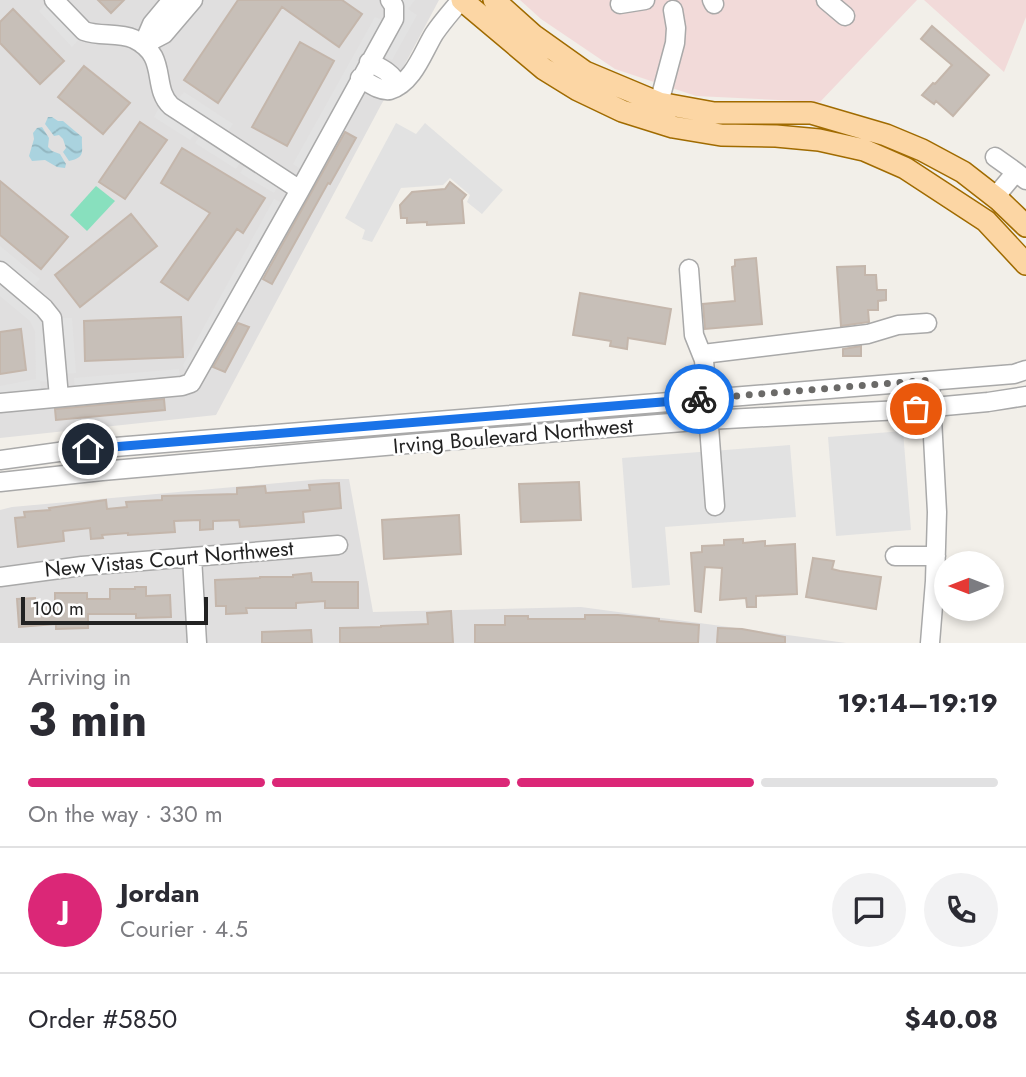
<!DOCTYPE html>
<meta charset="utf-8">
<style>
:root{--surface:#fff;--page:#f2f2f3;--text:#2b2b33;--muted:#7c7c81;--line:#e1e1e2;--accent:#db2777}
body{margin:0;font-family:Jost,sans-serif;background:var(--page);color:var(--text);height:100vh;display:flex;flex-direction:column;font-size:26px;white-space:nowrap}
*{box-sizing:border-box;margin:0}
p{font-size:23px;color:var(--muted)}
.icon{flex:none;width:38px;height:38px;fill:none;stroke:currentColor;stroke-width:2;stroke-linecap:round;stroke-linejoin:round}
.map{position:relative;height:643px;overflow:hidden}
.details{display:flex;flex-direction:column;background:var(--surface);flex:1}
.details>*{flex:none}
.needle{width:46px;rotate:270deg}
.controls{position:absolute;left:934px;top:551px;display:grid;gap:14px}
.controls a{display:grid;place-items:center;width:70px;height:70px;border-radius:50%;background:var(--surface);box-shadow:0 4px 10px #0003;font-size:35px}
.scale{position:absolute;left:21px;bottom:18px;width:187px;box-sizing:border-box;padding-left:7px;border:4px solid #222;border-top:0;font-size:19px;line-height:24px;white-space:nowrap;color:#222;-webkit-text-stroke:5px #fff;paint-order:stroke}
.pin{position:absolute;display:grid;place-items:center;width:60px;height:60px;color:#fff;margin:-30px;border:4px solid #fff;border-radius:50%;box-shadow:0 2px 7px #0007}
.courier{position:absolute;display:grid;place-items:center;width:70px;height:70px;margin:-35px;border:5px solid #1a73e8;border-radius:50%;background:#fff;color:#222;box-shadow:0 2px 9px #0007}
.head em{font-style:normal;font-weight:700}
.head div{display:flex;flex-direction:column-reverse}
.head{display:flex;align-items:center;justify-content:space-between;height:119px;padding:0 28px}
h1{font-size:46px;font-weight:700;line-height:52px}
.bar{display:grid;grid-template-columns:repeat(4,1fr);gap:10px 7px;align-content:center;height:84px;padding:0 28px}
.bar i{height:9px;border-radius:5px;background:var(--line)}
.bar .selected{background:var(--accent)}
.bar p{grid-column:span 4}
.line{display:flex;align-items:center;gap:18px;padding:0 28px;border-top:2px solid var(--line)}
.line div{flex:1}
.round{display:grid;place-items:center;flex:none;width:74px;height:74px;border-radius:37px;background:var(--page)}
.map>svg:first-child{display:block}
.residential{fill:#e0dfdf}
.commercial{fill:#f2dad9}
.pitch{fill:#88e0be}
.parking{fill:#e2e2e2}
.water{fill:url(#water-waves)}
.building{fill:#c7bfb8;stroke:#c4b6ab;stroke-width:2}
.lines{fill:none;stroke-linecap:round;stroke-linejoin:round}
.minor-casing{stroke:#a9a9a9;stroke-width:21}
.major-casing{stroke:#a06b00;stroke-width:24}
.minor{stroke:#fff;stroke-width:18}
.major{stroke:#fcd6a4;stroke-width:21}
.done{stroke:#6b6a68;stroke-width:7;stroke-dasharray:0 12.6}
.route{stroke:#1a73e8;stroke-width:9}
.labels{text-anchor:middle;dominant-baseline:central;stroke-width:5;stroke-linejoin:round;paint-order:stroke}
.street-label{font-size:21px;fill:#222;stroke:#fff}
</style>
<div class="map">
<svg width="1026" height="643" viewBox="0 0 1026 643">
<defs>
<pattern id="water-waves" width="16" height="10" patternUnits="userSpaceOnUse" patternTransform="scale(1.75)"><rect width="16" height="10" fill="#aad3df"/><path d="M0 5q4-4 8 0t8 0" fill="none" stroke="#92b5bf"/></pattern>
</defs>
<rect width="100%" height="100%" fill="#f2efe9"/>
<path class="residential" d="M0,0H439L405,64L381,105L216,415L0,438Z
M323,479H349L373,612L581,607L846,643H0V510L12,507Z"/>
<path class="commercial" d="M520,0H917L820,102L696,96L615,69L541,19Z
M924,0H1026V17L1004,72Z"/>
<path class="pitch" d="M96,186L115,201L87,231L70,215Z"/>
<path class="parking" d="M394,0H415L408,9L417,15L392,60L382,55Z
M46,4L80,38L72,47L39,11Z
M375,17L385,21L302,170L293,164Z
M184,92L233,124L226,134L177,101Z
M159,108L196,132L190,140L154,117Z
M396,123L416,134L425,123L503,190L482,214L467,202L470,195L450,178L443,185L401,188L372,242L362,239L365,230L345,218Z
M201,134L242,160L236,169L195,143Z
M247,163L280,183L274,193L240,173Z
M274,199L284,204L192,373L184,368L183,365Z
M0,246L40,279L31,288L0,262Z
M0,281L37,313L47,323L50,382L40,381L41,390L0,397V386L36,379L35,331L30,321L0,296Z
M61,318H72L76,373L65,374Z
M179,369L180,380L75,390L74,378Z
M903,431L911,530L836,536L828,437Z
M790,445L796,517L665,527L670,585L632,588L622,458Z"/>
<path class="water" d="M48,117H52L58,121H63L82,137C81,151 87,157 69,161L63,152L66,148L63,139L59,135L54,136L45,124Z
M42,127L49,138L48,147L52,151L60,154L66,164L65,168L57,167L45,160L32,161L29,156L34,139L33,133L37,128Z"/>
<path class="building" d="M98,0H124L111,13Z
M238,0H342L362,14L339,47L282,7L218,103L184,80Z
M13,9L64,61L40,84L0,43V22Z
M932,26L989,75L953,116L936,101L934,104L922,95L933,83L935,84L952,65L921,39Z
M300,42L334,61L287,146L252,127Z
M84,66L130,103L103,134L58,97Z
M140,122L167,140L125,199L99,182Z
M345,132L356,138L330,184L328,183L272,284L263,279Z
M182,148L265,198L243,233L237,229L188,300L161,282L210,213L161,183Z
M0,181L68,237L41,269L0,235Z
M450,182L466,195L462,200L464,223L427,225V222L407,223V218H401L400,205L412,192L445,189Z
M131,214L157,246L80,307L55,275Z
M756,258L762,324L705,329L703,304L735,301L732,267L735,266V260Z
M865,266V275H876L877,290H886V300L878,301V310H868L869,322L841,326L837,267Z
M580,293L671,309L665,344L628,338L627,349L610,346L611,341L573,335Z
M181,317L183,357L85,361L84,321Z
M238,323L249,327L225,372L213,367Z
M21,329L26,370L0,374V332Z
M861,346V356H843V349Z
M164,399L165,410L56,420L55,409Z
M579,482L581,520L521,522L519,484Z
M339,483L341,508L303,512L304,522L240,527L239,520L213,521V529L200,530V520L174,521L175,532L128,535V533L102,535L103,538L91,539L90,528L63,531L64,541L18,547L15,518L25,517L24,512L50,510L49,508L106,500L107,509L127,507L126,502L162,500V496L237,494V488L265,486L266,493L310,490L309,485Z
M459,515L461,554L384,559L382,520Z
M743,539V543L765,541V546L795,544L797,594L756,596V607H747L746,598L720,600L722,568L705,567L701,612L695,611L691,553L702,552V546L724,545V540Z
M813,558L834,561L832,569L840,571L881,577L876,609L806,597Z
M311,573L312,582H358V608H325V601L296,603V608H246L247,613L226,614V606H216L215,580L260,578V577H293V575Z
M135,587H146V596L170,595L171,617L136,618V614H88V628L56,629V624L19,627L17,599L35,598V607L55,606V593H87V599H110V589H135Z
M451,611L453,643H340V628L381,627V626L428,624L427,613Z
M585,615H618L659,619V621L699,625L698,643H475V625H505V616H528V619H585Z
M718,628L742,629L785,637V643H717Z
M311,630L312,643H262V632Z"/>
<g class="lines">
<g class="minor-casing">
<path id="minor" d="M54,0L84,31C100,37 118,32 134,39C169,56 151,87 171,106L300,190
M172,0L152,24L143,45L164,34L193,0
M712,0L714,4
M826,0L845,16
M620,4L645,0
M369,62C381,68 393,73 398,86
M360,78C369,83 381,92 390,90C413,83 423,52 434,34C442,22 452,11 461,0
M659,103L675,43L676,28L673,10
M995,157L1016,172
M995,197L1016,172L1026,180
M689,269L694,335L704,360L715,506
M0,271L44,308L52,318L59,397
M703,354L868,334L898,325L927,323
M930,381L937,512L935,581L930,643
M0,403L182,386L191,383L300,190L394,19V6L390,0
M0,460L66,451L1014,374L1026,370
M0,482L102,471L419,443L708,420L901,410L988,402L1026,396
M895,556H936
M192,557L197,643
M0,577L82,566L338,545"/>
</g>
<g class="major-casing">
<path id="major" d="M462,0L544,69L578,90L622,111L673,127L721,135L776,136L819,140L864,150L905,168L986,221L1026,264
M494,0L533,35L585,72L659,103L714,113H811L886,135L922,150L963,172L999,200L1026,226"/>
</g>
<use href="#minor" class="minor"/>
<use href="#major" class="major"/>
</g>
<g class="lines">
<path class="done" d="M699,399L930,380L931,408L916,409"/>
<path class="route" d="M88,449L699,399"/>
</g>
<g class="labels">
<g class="street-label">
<text transform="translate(513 436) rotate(-5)">Irving Boulevard Northwest</text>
<text transform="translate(169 559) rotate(-5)">New Vistas Court Northwest</text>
</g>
</g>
</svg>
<div class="controls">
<a><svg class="needle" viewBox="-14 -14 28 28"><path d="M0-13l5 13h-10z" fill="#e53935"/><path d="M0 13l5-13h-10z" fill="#7c7c81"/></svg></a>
</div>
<div class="scale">100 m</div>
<div class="pin" style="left:916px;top:409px;background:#ea580c"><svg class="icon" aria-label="bag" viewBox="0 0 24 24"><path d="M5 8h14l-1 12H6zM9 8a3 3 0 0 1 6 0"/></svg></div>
<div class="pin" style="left:88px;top:449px;background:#1f2937"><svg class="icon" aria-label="home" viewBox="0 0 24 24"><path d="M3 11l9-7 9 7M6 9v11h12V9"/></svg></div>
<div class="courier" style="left:699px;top:399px"><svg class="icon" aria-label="bike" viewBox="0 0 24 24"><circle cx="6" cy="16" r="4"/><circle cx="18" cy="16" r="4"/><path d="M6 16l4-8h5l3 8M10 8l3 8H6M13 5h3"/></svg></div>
</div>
<section class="details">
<div class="head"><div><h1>3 min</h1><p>Arriving in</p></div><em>19:14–19:19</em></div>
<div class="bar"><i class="selected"></i><i class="selected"></i><i class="selected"></i><i></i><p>On the way · 330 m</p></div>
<div class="line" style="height:126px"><b class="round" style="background:var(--accent);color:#fff">J</b><div><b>Jordan</b><p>Courier · 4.5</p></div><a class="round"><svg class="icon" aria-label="chat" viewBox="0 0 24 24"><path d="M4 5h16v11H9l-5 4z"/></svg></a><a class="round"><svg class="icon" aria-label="phone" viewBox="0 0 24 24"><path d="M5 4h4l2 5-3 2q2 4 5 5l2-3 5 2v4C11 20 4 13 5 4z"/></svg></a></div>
<div class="line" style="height:91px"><div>Order #5850</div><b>$40.08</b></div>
</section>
